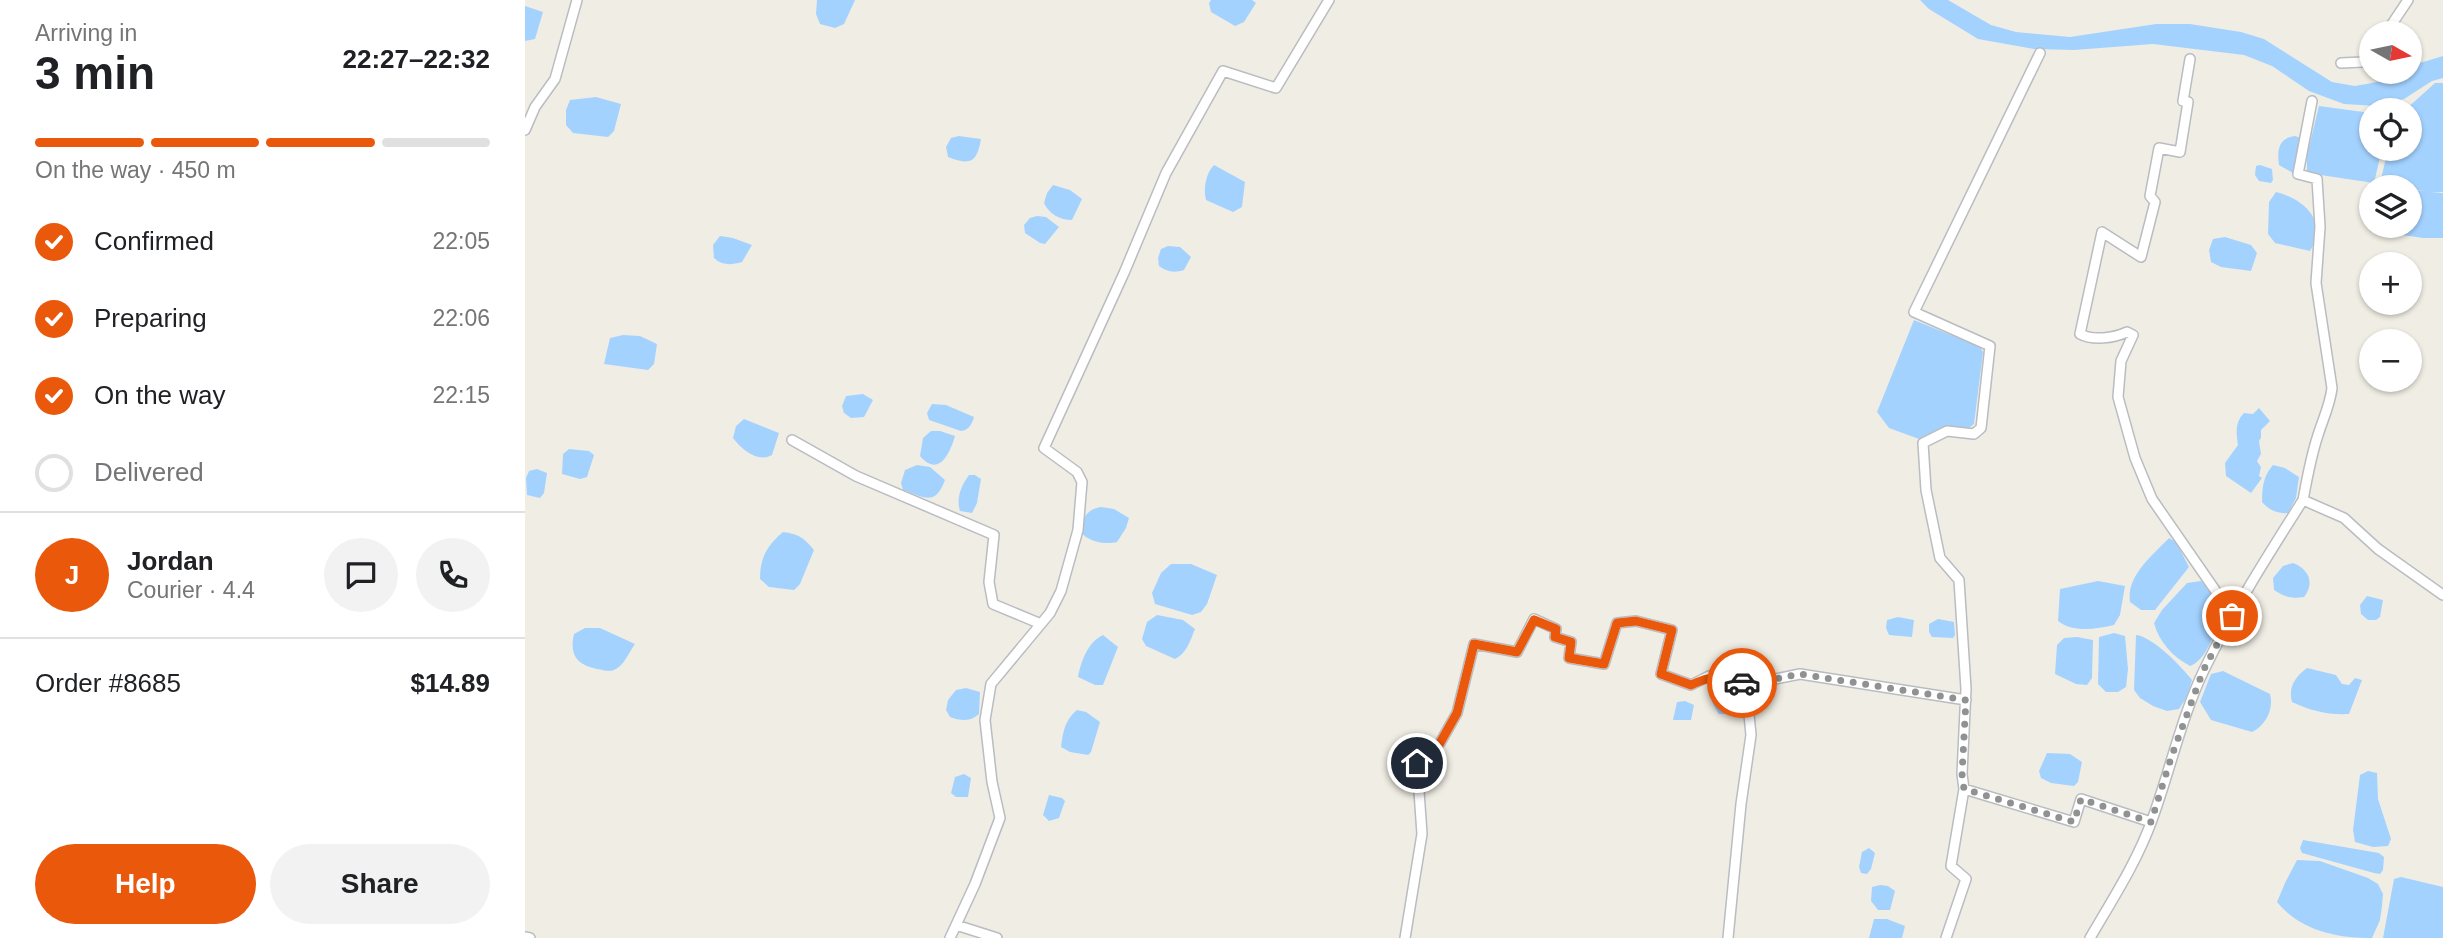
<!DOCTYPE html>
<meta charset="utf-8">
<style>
:root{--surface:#fff;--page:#f2f2f2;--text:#202124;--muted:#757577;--line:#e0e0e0;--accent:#ea580c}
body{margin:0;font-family:Helvetica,sans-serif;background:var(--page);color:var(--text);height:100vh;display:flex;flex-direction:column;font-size:26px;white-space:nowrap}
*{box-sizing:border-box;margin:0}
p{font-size:23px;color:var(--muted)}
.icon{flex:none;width:38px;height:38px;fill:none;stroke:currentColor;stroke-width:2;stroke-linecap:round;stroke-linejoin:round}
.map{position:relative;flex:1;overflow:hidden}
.details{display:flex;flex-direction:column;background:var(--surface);width:525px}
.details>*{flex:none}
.needle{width:46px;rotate:99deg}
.tools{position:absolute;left:1834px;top:21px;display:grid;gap:14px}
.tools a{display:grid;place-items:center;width:63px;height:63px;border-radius:50%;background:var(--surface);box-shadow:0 2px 5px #0004;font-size:35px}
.pin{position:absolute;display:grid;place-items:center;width:60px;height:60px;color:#fff;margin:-30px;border:4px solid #fff;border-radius:50%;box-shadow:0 2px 7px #0007}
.courier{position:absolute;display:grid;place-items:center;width:70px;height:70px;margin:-35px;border:5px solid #ea580c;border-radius:50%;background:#fff;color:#222;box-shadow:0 2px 9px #0007}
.overview em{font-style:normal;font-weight:600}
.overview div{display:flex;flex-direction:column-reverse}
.overview{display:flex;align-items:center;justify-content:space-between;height:119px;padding:0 35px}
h1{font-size:46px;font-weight:600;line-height:52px}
.bar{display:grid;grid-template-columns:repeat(4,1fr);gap:10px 7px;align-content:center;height:84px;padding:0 35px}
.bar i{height:9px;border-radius:5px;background:var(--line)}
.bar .on{background:var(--accent)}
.bar p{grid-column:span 4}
.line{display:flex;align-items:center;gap:18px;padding:0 35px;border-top:2px solid var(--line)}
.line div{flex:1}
.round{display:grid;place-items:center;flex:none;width:74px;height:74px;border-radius:37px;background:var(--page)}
ol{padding:0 35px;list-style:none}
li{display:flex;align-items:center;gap:21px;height:77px}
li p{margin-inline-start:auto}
li .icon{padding:7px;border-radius:50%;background:var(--accent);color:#fff;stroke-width:4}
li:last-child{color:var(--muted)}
li i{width:38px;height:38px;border:4px solid var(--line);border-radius:50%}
.action{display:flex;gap:14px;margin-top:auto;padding:14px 35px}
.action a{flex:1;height:80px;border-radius:42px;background:var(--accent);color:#fff;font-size:28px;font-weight:600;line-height:80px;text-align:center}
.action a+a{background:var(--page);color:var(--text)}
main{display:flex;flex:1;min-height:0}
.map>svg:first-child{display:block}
.water{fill:#a4d2ff}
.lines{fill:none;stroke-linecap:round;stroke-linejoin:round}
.street-casing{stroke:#b9bcc1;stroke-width:12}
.street{stroke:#fff;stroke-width:9}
.done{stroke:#909292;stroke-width:7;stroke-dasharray:0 12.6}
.route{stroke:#ea580c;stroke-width:9}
</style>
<main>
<section class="details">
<div class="overview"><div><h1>3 min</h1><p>Arriving in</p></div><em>22:27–22:32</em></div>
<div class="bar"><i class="on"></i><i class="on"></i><i class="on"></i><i></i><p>On the way · 450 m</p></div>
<ol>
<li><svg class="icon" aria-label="check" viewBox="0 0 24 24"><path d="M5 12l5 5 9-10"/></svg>Confirmed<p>22:05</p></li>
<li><svg class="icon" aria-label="check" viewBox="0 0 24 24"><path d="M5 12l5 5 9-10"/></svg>Preparing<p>22:06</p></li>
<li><svg class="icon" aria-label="check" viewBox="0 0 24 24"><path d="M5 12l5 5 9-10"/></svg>On the way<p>22:15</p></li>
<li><i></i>Delivered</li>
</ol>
<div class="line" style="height:126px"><b class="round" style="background:var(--accent);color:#fff">J</b><div><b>Jordan</b><p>Courier · 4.4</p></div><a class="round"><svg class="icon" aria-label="chat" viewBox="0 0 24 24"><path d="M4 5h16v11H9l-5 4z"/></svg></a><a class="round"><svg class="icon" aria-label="phone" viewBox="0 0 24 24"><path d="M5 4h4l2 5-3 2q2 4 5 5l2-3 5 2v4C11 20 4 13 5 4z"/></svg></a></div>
<div class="line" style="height:91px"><div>Order #8685</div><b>$14.89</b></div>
<div class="action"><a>Help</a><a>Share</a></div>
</section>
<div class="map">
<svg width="1918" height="938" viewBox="0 0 1918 938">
<rect width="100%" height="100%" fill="#f0eee4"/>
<path class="water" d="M292,0H330L319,24L310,28L295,24L291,14Z
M686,0H727L731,3L719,22L710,26L686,12L684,3Z
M1395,0H1423L1466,25L1491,32L1545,37L1631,24H1665L1716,32L1739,39L1807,82L1830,86L1852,82L1873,72H1885V66L1918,56V78L1907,81L1879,99L1852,106L1819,104L1784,91L1747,66L1719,55L1628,44L1549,50L1509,49L1453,39L1404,9Z
M0,6L18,12L10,39L0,41Z
M1910,83H1918V192H1906L1918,193V238H1898L1857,232L1856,226H1885V190L1899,191L1858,184L1857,175L1863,149H1885V110H1880Z
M71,97L96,104L89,131L83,137L48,133L41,125V110L45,100Z
M1794,106L1846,113V149H1857L1849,183L1782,173V155Z
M434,136L456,139C452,162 446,166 423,157L421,147L426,138Z
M1770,136L1776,138L1772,168L1768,173L1754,165C1752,151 1753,138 1770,136Z
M689,165L720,182L717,207L708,212L681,200C678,189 681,173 689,165Z
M1735,165L1747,169L1748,180L1746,183L1734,181L1730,175L1731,166Z
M528,185L545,190L557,199L547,220C535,220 524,214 519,203L522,193Z
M1751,192C1779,199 1804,221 1785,251L1750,243L1743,234L1744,202Z
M512,216L521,217L534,227L520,244L515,243L500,233L499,225L505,218Z
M195,236L208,238L227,245L217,262C206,265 198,266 189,258L188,245Z
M1700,237L1726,245L1732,253L1726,271L1696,267L1686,262L1684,250L1688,239Z
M643,246L655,247L666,257L659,270C649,273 642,272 634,266L633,258L636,249Z
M1389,320L1455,347L1458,352L1449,424L1444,428L1420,426L1394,439L1364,428L1352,412Z
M98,335L115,336L132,344L129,364L123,370L79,364L85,338Z
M338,394L348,400L339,417L326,418L319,413L317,406L321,396Z
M407,404L421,405L449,417C447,424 444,430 436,431L404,420L402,413Z
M1734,408L1745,421L1736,430V438L1734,441L1736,454L1732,461L1736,467L1734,476L1737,478L1726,493L1701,476L1700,463L1713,445C1711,433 1710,422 1719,413L1728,414Z
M219,419L254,433L247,455C233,463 217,450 208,438L211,426Z
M406,431H415L430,436C425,453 414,478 395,456L398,438Z
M44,449L64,451L69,455L62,477L55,479L37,474L38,454Z
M392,465L405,467L420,480C410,507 399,497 378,490L376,483L380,470Z
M1748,465L1760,468L1774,477L1771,498L1763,513C1752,514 1744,510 1737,502C1737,488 1738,476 1748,465Z
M12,469L22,473L19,493L15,498L2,495L1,478L4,471Z
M444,475H450L456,479L452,503L447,513L435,511C431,498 436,486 444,475Z
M576,507L589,509L604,518L601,528L592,542C581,545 563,542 556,532C556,519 562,509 576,507Z
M258,532C274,534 279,538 289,550L275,584L269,590L244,587L235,579C235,557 242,546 258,532Z
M1644,538L1651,542L1664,567L1630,610H1616L1605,602C1601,576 1627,556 1644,538Z
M1768,563C1784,569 1790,583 1779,597C1767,599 1759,597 1749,590L1748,578L1758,566Z
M646,564H666L692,575L682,604L676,612L667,615L630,604L627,593L636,573Z
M1573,581L1600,586L1595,615L1589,625C1571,629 1548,633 1533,621L1535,589Z
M1676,581L1684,586C1688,594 1693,603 1693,613C1693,629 1681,661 1665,666C1648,657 1634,642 1629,623L1637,610L1662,583Z
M1842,596L1858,600L1855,617L1851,620H1843L1836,614L1835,605Z
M632,615L658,620L670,629C665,641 662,653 650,659L621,646L617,639L622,622Z
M1373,617L1389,620L1387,637L1364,635L1361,628L1362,620Z
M1413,619L1429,622L1430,635L1428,638L1407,637L1404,632V624Z
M60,628H75L110,644C104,652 99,666 89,670C84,672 78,670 72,669C52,665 44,655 49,634Z
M1589,633L1600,636L1603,669L1601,687L1593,692H1581L1573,684L1574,637Z
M578,635L593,647L578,685H570L553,677C556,661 563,642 578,635Z
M1611,635C1627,636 1657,667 1667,680L1662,697L1654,709L1642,711L1628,706L1615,698L1609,690Z
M1552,637L1568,640L1567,678L1562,685L1551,684L1530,674L1532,645L1539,638Z
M1782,668L1811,675L1817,684L1824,685L1830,678L1837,680L1824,714C1803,715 1786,711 1767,702C1763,687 1770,677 1782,668Z
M1698,671L1745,694C1749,709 1741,725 1727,732L1686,720L1675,702L1686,674Z
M1193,682L1210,684L1220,690L1218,709L1215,714H1194C1186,702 1183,693 1193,682Z
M441,688L455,692L454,714C445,722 436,721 425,717L421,710L423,700L431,690Z
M1160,701L1169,705L1166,720H1148L1152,702Z
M552,710L561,712L575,722L566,752L563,755L545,752L536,747C538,731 540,720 552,710Z
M1522,753L1545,754L1557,762L1553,782L1549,786L1526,783L1516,778L1514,771Z
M1843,771L1852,773L1853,799L1866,839L1863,846L1848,847L1830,842L1828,830L1835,775Z
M439,774L446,778L443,797H431L426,793L430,777Z
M524,795L537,798L540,801L534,818L524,821L518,815Z
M1778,840L1854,853L1859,857L1858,870L1855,874L1849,873L1777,853L1775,848Z
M1344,848L1350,853L1346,869L1342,874L1336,873L1334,867L1337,852Z
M1772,860L1795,861L1843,878L1853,884L1858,894L1857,906L1855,920L1847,938C1812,938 1776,931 1752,902L1760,883Z
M1876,877L1918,887V938H1858L1869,879Z
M1355,885L1363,886L1370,891L1365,910H1353L1346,901L1347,887Z
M1349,919H1362L1380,926L1377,938H1344Z"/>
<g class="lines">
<g class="street-casing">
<path id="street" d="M1861,33L1883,0
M1515,53L1389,312L1465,346L1456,428L1449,434L1422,431L1398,443L1401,490L1415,558L1434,580L1441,689L1437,774L1439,789L1549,822L1556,799L1626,822
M1665,59L1658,101L1663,102L1655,152L1634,148L1625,196L1630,202L1616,257L1577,232L1555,334C1568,341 1589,338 1602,332L1608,335L1596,361L1593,397L1610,458L1627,499L1708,616
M1816,63L1838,62L1846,52
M0,130L10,107L30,79L52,0
M267,440L331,476L469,535L464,582L468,604L516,624
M1778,500C1782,478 1786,456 1793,435C1798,419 1805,405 1807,388L1791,283L1795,227L1792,179L1773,174L1787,101
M431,925L472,938
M0,937L5,938
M425,938L450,884L475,818L467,782L460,720L466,684L525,613L536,591L553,530L557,482L552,472L519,448L599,273L641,173L698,71L751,88L804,0
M880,938L897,834L892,763L915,743L932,713L949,644L992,652L1009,619L1031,629L1030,637L1046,642L1044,658L1079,664L1092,623L1111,621L1147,630L1136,674L1166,685L1184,676L1201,678L1221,685L1275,674L1441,700
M1203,938L1216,804L1226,735L1221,685
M1421,938L1441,879L1426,866L1439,789
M1565,938C1587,900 1612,862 1627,820C1645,771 1656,718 1679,670C1708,610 1743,555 1778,500L1819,518L1853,549L1918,595"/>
</g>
<use href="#street" class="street"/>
</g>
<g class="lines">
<path class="done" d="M1217,683L1221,685L1275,674L1441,700L1437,774L1439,789L1549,822L1556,799L1626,822L1647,755L1678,671L1707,616"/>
<path class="route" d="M892,763L915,743L932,713L949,644L992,652L1009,620L1031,629L1030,637L1046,642L1044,658L1079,664L1092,623L1111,621L1147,630L1136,674L1166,685C1187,675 1195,676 1217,683"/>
</g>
</svg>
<div class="tools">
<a><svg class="needle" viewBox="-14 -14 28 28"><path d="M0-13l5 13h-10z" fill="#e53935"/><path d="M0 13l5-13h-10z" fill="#757577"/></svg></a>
<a><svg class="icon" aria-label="locate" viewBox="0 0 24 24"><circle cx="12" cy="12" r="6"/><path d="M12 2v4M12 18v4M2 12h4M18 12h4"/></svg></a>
<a><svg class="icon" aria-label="layers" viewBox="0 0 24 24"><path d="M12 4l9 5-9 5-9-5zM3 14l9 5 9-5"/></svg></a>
<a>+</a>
<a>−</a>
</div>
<div class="pin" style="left:1707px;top:616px;background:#ea580c"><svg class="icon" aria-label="bag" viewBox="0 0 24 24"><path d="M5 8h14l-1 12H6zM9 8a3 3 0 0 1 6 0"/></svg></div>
<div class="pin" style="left:892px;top:763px;background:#1f2937"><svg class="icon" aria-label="home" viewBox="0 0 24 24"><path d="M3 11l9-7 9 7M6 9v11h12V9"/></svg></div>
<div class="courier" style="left:1217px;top:683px"><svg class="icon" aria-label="car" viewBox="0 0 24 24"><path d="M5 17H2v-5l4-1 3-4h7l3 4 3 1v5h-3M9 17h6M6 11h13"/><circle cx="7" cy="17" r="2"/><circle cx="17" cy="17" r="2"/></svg></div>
</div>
</main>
